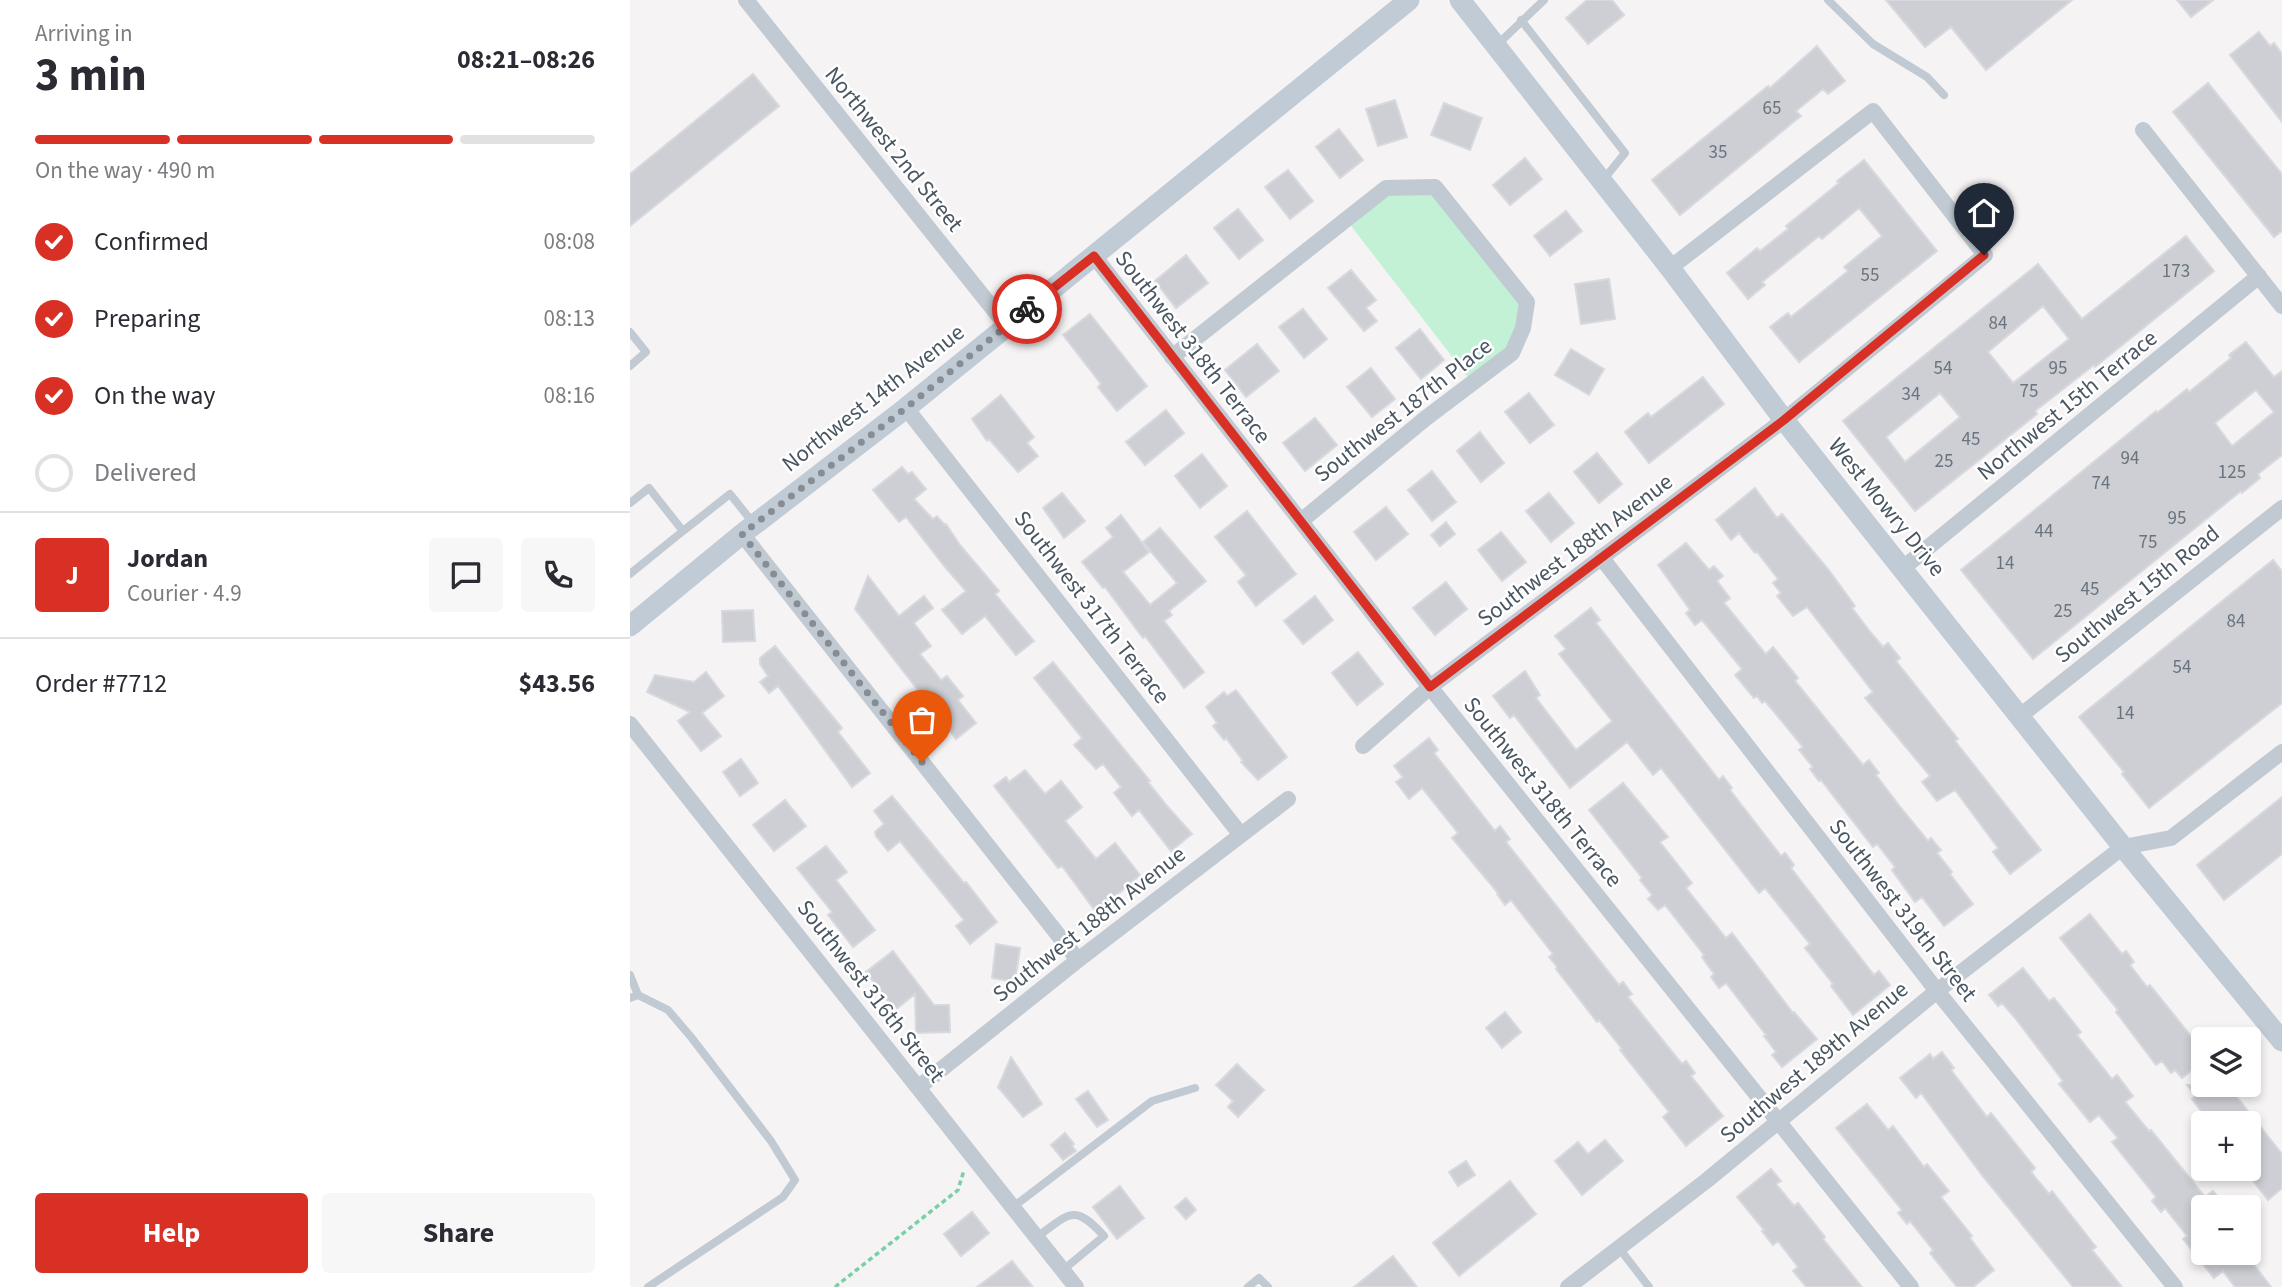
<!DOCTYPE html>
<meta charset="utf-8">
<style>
:root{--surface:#fff;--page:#f7f7f7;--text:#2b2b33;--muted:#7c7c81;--line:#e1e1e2;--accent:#d93025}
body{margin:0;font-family:"Source Sans 3",sans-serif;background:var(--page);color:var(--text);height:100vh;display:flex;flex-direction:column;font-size:26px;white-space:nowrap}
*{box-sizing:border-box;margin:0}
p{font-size:23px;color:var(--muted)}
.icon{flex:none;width:38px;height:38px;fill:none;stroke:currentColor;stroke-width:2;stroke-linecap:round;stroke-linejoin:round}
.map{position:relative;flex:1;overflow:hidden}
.sheet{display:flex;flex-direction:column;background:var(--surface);width:630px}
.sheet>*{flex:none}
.tools{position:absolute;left:1561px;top:1027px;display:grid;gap:14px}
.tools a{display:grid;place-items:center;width:70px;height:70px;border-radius:7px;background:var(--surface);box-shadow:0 4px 10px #0003;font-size:35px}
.pin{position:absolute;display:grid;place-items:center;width:60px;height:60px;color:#fff;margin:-72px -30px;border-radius:50% 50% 50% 0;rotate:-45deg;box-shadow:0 0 7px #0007}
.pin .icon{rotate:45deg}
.courier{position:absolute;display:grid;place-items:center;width:70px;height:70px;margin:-35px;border:5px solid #d93025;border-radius:50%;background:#fff;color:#222;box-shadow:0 2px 9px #0007}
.head em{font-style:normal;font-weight:700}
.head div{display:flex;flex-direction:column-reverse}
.head{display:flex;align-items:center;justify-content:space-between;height:119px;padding:0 35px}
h1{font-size:46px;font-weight:700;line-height:52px}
.bar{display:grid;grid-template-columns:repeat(4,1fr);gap:10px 7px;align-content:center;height:84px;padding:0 35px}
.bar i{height:9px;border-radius:5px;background:var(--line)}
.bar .selected{background:var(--accent)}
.bar p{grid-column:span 4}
.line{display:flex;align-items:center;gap:18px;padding:0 35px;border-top:2px solid var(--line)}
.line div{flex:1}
.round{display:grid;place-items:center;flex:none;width:74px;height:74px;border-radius:7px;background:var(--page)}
ol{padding:0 35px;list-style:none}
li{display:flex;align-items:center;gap:21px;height:77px}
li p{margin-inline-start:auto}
li .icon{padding:7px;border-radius:50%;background:var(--accent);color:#fff;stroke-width:4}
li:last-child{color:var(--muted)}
li i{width:38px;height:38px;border:4px solid var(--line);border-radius:50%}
.cta{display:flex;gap:14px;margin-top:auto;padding:14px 35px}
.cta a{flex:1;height:80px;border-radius:7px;background:var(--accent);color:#fff;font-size:28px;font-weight:700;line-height:80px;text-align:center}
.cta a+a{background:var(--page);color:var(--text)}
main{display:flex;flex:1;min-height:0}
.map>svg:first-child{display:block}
.green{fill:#c3f1d5}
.building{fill:#cdcfd5;stroke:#d7d9de;stroke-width:2;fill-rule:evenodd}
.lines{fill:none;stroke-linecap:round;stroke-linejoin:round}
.path{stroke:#7ad0a6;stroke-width:3.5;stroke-dasharray:5 3.5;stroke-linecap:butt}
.lane{stroke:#c1cad2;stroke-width:8}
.street{stroke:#c1cad2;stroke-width:16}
.secondary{stroke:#c1cbd6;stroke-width:21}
.done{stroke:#868d94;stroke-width:7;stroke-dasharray:0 12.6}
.route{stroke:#d93025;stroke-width:9}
.labels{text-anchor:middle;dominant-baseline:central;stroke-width:5;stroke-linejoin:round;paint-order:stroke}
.number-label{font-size:19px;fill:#6b747e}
.street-label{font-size:23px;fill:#4a5661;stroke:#fff}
</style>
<main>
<section class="sheet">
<div class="head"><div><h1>3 min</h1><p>Arriving in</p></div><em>08:21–08:26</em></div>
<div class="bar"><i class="selected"></i><i class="selected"></i><i class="selected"></i><i></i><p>On the way · 490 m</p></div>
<ol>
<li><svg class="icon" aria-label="check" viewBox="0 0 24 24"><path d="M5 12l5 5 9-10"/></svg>Confirmed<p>08:08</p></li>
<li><svg class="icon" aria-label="check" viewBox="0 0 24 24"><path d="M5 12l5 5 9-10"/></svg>Preparing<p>08:13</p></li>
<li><svg class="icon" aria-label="check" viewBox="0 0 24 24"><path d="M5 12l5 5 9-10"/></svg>On the way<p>08:16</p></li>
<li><i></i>Delivered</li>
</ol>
<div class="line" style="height:126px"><b class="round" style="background:var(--accent);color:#fff">J</b><div><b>Jordan</b><p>Courier · 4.9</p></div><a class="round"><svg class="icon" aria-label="chat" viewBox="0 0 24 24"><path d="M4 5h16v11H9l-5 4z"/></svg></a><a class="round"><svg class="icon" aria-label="phone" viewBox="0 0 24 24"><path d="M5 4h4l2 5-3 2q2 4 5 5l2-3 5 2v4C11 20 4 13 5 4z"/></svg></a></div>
<div class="line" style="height:91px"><div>Order #7712</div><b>$43.56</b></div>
<div class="cta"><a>Help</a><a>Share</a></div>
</section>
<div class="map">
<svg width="1652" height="1287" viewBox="0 0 1652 1287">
<rect width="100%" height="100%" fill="#f5f3f3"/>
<path class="green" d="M804,189L894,303L881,352L841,381L718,222L758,192Z"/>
<path class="building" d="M957,0H982L994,15L958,44L936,18Z
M1256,0H1442L1356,70L1321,27L1295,47Z
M1547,0H1583L1561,17Z
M1629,32L1640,46L1644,43L1652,54V122L1600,55Z
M1187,46L1215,81L1198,94L1193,89L1166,111L1171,116L1050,215L1022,180L1138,86L1140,88Z
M123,74L149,106L0,226V174Z
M1578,83L1652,174V231L1644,237L1543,112Z
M765,100L777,137L748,146L736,109Z
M814,103L852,118L840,150L801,135Z
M709,129L733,160L710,178L686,147Z
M895,158L912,179L880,205L863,185Z
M1234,160L1307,251L1169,362L1140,327L1158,313L1161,317L1218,271L1214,267L1252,236L1229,208L1192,239L1189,236L1132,282L1135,285L1118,299L1097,273L1127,248L1130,251L1158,229L1156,226L1209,183L1207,181Z
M658,170L683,201L660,219L635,187Z
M608,209L633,240L609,259L584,228Z
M936,211L952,231L920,256L904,236Z
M1556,236L1584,271L1465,367L1464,365L1405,411L1407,414L1285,511L1213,421L1408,264L1452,319ZM1413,306L1439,339L1383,383L1358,352ZM1310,393L1330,417L1275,462L1256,437Z
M556,255L578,283L546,308L525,281Z
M721,270L746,300L736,308L747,321L734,331L698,288Z
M979,279L985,319L951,324L945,284Z
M673,309L697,339L674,358L649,327Z
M460,314L517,386L487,411L468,387L471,384L433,335Z
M790,329L814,360L791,379L766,348Z
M1616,342L1644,377L1652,371V455L1628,474L1630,478L1612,493L1611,491L1403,659L1331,570L1526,411L1527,413L1557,389L1559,392L1601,358L1599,355ZM1626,390L1644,412L1602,446L1585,423Z
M627,344L649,371L616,397L595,370Z
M941,349L974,369L959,395L925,375Z
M741,368L765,399L742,417L717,387Z
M1073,377L1094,404L1019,463L995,432L1018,413L1021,417Z
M899,393L924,425L900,443L875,412Z
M371,395L404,437L397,443L408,456L388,472L359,439L357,441L342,419Z
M536,410L554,433L515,465L496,442Z
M685,418L707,445L675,471L653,443Z
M850,432L874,463L851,482L827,451Z
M967,453L992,484L969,503L944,472Z
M572,454L597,486L570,508L545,476Z
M272,467L278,474L282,472L296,489L284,499L303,519L307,516L315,525L316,524L330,545L369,591L365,594L404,641L386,655L355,616L332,634L312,610L336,591L315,567L276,517L269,522L243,490Z
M802,471L826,502L802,521L778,490Z
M1125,488L1147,518L1152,514L1198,569L1225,606L1222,608L1242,634L1253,647L1258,643L1270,658L1266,661L1328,739L1325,741L1411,850L1380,874L1363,852L1368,848L1325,790L1307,801L1292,782L1300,776L1235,698L1243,692L1177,607L1163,616L1147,596L1151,593L1143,583L1148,579L1127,552L1125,553L1109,533L1101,540L1086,520Z
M432,493L455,521L434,538L413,508Z
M919,493L944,523L921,542L896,511Z
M756,507L778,534L746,560L724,532Z
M617,511L666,574L626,606L608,582L616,575L585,537Z
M491,515L519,552L493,572L520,605L547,583L513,542L530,528L576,581L539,611L542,615L534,621L574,672L554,688L515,636L513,638L475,587L473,588L452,562L483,537L476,528Z
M816,522L825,534L810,546L801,535Z
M871,532L896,562L872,581L848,550Z
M1056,543L1079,570L1084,566L1093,576L1087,581L1100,598L1094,603L1134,652L1136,654L1143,647L1168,678L1165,681L1233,765L1239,760L1249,773L1246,775L1271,808L1298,841L1301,838L1311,850L1307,853L1322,872L1320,874L1343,904L1314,926L1292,897L1285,902L1262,870L1265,867L1247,844L1243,847L1191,780L1189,781L1180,769L1183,767L1169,750L1173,747L1135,701L1132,703L1127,696L1124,698L1105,675L1112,669L1072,620L1065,625L1056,613L1060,610L1028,565Z
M1643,560L1652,571V703L1519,808L1492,774L1494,772L1449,717Z
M238,576L269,616L294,596L303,608L284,623L301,646L290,654L311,680L317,676L333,696L328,700L346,723L326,739L225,609Z
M816,582L837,609L805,635L783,608Z
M685,596L703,620L673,644L654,621Z
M961,608L970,620L966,623L1089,780L1093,776L1102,788L1100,790L1151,856L1155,853L1164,865L1161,868L1244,975L1249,971L1260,985L1223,1015L1201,986L1203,984L1175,948L1180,944L1135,888L1129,893L1031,768L1023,775L997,742L940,788L884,715L880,718L863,696L895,671L910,695L906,698L946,750L982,721L929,654L936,649L925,636Z
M123,610L125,641L93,642L92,611Z
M145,646L212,728L208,732L240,773L222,787L148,686L139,693L130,682L138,676L130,664V658Z
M728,652L753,684L727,705L702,673Z
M423,662L520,781L518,782L538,807L562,834L541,851L509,810L502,816L484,793L491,787L473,764L466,769L444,745L452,738L404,678Z
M76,672L94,696L72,713L91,736L71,751L48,721L60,712L17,692L25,675L64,682Z
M606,690L657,757L628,780L611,762L613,761L596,738L594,740L583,726L587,723L576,707L594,692L597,696Z
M799,738L808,750L804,753L865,831L870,826L880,839L876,842L989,985L993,982L1002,994L998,997L1039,1048L1052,1064L1056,1061L1065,1073L1061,1076L1093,1116L1056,1146L1033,1117L1039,1112L990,1050L992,1049L969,1020L967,1022L926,969L927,967L919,957L923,954L881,900L875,905L867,894L868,893L822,838L828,833L792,788L779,799L766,782L773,777L764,766Z
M111,759L128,783L110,796L93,772Z
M395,770L415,794L431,781L452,807L435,821L466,859L485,843L510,875L488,894L492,898L469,916L432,866L428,868L364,786L376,777L379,782Z
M993,783L1038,837L1030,842L1062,883L1056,888L1096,938L1102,933L1163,1013L1164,1012L1187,1039L1152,1067L1142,1055L1146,1052L1134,1036L1136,1035L1096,983L1089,988L1081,977L1084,974L1072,957L1074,955L1035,905L1028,910L1018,899L1022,895L1010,880L1012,878L959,810Z
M262,796L334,883L336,882L367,922L340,944L326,926L334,920L270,841L258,851L246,836L245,832L254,824L244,811Z
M1652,797V854L1594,900L1567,865Z
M155,800L176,826L144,851L123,825Z
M196,846L217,872L206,880L245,930L223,947L198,915L202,912L167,868Z
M1460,914L1492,954L1496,951L1504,962L1500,965L1517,987L1520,985L1573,1051V1061L1552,1078L1545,1070L1541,1073L1532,1061L1526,1065L1486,1012L1488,1010L1430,938Z
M366,944L390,948L385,982L362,978Z
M263,951L304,1005H319L320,1032L286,1033L285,994L265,1010L236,972Z
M1393,968L1419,1001L1424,998L1451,1032L1447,1035L1482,1079L1487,1075L1503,1096L1495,1102L1519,1131L1521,1130L1575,1197L1583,1191L1596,1208H1573V1253H1615L1641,1287H1605L1593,1271L1584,1278L1553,1239L1557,1236L1535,1208L1531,1212L1522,1201L1526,1197L1482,1142L1488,1138L1469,1115L1460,1122L1429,1084L1433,1081L1385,1018L1372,1003L1368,1006L1359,995Z
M875,1012L891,1032L872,1048L856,1028Z
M1312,1052L1324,1068L1321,1070L1357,1117L1361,1113L1405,1168L1401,1172L1419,1194L1422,1191L1466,1247L1462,1250L1492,1287H1443L1351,1174L1291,1093L1286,1098L1270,1078L1300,1054L1303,1059Z
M381,1057L412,1104L393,1117L368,1087Z
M607,1064L634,1090L608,1117L598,1107L603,1101L586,1085Z
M1557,1085H1602L1610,1095L1607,1097L1652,1154V1188L1638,1200L1619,1176V1124H1581L1562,1099L1566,1096Z
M458,1091L478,1120L467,1127L446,1099Z
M1237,1104L1258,1130L1263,1126L1294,1167L1297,1164L1319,1191L1311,1197L1342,1236L1340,1238L1364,1270L1343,1287H1327L1300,1253L1303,1250L1280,1221L1277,1224L1268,1213L1272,1210L1206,1128Z
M435,1133L444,1144L442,1146L446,1151L433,1160L421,1145Z
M975,1140L993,1161L952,1195L925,1161L948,1142L958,1154Z
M836,1161L845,1175L828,1186L819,1172Z
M1141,1169L1151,1181L1146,1184L1164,1206L1168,1203L1195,1237L1193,1239L1232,1287H1176L1163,1271L1168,1267L1148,1241L1143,1245L1132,1231L1134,1230L1107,1197Z
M880,1181L906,1214L829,1276L803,1243Z
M490,1186L514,1218L487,1239L463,1207Z
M556,1198L566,1210L556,1219L545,1207Z
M342,1212L359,1233L331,1256L314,1234Z
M763,1256L787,1287H724Z
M382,1261L403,1287H347Z"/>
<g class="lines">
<path class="path" d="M205,1287L328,1190L334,1170"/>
<path class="lane" d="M1198,0L1243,44L1297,77L1314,95
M891,20L995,153L974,179
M868,44L914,0
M0,332L16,352L0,366
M0,503L19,488L53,531L0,574
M53,531L100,494L124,524
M0,975L8,995
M0,998L8,995L38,1010L61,1037L141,1141L165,1180L153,1197L18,1287
M383,1207L522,1101L565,1088
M407,1237C440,1213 444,1203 474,1236L433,1270
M989,1248L1019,1287
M618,1287L629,1278L638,1287"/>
<path class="street" d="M116,0L376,325
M1513,130L1652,306
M464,256L800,687L1281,1287
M542,357L756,188L805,187L897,302L893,328L882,353L796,418L671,521
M276,408L611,835
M112,534L448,960
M971,557L1307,991L1545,1287
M1273,568L1629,276
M1390,716L1652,508
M0,724L446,1287
M733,746L800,687L1154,420L1355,255L1243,111L1040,268
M289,1087L448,960L658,799
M938,1287L1076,1181L1307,991L1493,847L1541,838L1652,752"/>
<path class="secondary" d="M830,0L1040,268L1154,420L1493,847L1652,1041
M0,626L112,534L276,408L779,0"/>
</g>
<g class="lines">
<path class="done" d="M292,762L112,534L276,408L397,309"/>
<path class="route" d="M397,309L464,256L800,687L1154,420L1354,255"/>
</g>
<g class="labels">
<g class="number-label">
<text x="1142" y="108">65</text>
<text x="1088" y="152">35</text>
<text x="1546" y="271">173</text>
<text x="1240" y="275">55</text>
<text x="1368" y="323">84</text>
<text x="1313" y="368">54</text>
<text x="1428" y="368">95</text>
<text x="1399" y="391">75</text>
<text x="1281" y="394">34</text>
<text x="1341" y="439">45</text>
<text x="1500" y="458">94</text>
<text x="1314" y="461">25</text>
<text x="1602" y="472">125</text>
<text x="1471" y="483">74</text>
<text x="1547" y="518">95</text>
<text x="1414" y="531">44</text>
<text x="1518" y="542">75</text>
<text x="1375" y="563">14</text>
<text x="1460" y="589">45</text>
<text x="1433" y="611">25</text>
<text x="1606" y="621">84</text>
<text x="1552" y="667">54</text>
<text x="1495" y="713">14</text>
</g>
<g class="street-label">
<text transform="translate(264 149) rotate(51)">Northwest 2nd Street</text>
<text transform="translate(563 347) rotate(52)">Southwest 318th Terrace</text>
<text transform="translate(243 398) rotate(-38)">Northwest 14th Avenue</text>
<text transform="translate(1437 405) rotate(-39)">Northwest 15th Terrace</text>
<text transform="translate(773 410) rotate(-38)">Southwest 187th Place</text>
<text transform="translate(1257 507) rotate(51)">West Mowry Drive</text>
<text transform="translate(945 550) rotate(-37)">Southwest 188th Avenue</text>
<text transform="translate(1507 594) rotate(-39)">Southwest 15th Road</text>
<text transform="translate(462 607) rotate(52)">Southwest 317th Terrace</text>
<text transform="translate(913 792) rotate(51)">Southwest 318th Terrace</text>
<text transform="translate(1273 910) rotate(52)">Southwest 319th Street</text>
<text transform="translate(459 924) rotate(-38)">Southwest 188th Avenue</text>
<text transform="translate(241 991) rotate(52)">Southwest 316th Street</text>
<text transform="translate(1184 1062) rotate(-40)">Southwest 189th Avenue</text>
</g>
</g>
</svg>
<div class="tools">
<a><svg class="icon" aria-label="layers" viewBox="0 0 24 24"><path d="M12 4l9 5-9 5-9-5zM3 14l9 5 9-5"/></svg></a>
<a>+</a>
<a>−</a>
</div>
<div class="pin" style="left:292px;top:762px;background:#ea580c"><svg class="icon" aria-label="bag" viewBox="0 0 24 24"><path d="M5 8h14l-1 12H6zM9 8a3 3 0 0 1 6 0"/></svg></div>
<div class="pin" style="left:1354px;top:255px;background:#1f2937"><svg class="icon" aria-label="home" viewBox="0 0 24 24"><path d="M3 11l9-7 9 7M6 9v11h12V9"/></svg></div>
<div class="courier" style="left:397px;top:309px"><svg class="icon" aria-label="bike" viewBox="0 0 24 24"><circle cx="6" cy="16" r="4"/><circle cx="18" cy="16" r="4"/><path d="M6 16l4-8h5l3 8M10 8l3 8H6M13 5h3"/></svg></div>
</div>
</main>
